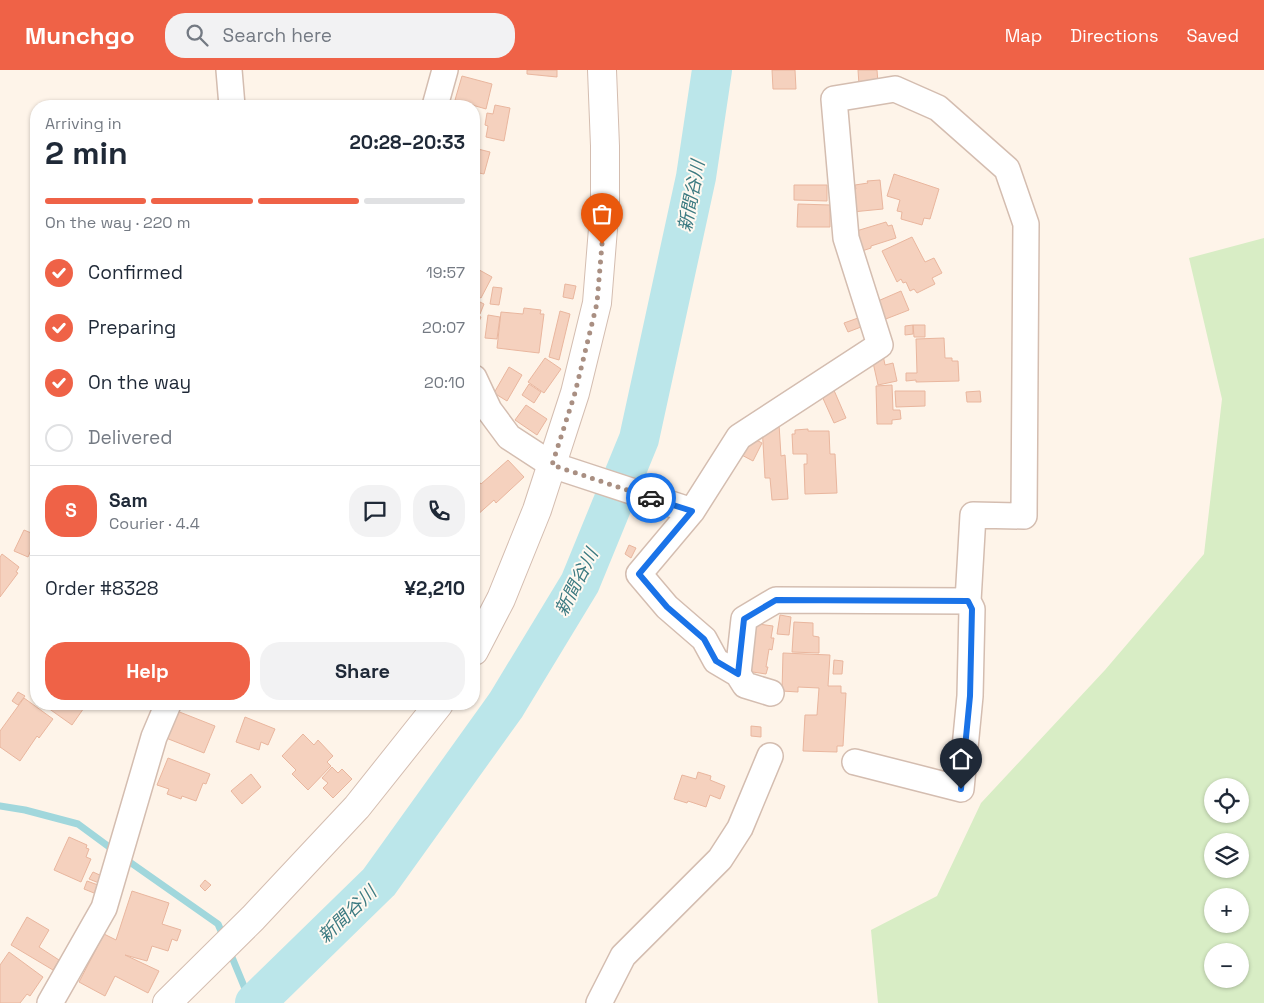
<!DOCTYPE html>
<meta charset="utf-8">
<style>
:root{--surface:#fff;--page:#f2f2f3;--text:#1f2937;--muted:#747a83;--line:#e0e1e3;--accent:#ef6247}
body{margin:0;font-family:"Space Grotesk","Noto Sans JP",sans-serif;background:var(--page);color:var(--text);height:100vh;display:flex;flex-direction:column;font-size:19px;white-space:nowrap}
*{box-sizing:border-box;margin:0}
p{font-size:16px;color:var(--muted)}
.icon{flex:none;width:28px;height:28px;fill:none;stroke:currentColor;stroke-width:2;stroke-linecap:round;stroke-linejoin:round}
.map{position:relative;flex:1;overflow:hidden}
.drawer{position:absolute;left:30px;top:30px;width:450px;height:610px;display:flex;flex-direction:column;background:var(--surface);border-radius:20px;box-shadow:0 1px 4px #0004}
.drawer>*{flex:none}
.fabs{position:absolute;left:1204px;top:708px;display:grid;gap:10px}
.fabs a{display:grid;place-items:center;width:45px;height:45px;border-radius:50%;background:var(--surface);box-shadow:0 1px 4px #0004;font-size:25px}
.pin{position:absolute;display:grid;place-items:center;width:42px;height:42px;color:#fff;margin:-51px -21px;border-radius:50% 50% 50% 0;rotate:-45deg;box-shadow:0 0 5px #0007}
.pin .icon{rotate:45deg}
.courier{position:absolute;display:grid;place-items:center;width:50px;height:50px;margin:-25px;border:4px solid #1a73e8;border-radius:50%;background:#fff;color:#222;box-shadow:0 1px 6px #0007}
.headline em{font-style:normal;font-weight:800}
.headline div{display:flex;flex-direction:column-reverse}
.headline{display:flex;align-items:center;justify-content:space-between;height:85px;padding:0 15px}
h1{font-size:32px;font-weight:800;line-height:38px}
.bar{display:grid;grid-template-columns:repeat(4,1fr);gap:8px 5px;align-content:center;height:60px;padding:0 15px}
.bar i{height:6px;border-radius:4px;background:var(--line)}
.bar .selected{background:var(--accent)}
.bar p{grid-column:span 4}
.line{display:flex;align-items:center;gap:12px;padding:0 15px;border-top:1px solid var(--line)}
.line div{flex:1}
.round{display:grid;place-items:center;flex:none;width:52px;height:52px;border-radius:20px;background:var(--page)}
ol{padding:0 15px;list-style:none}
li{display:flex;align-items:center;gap:15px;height:55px}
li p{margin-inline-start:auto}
li .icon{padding:5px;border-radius:50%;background:var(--accent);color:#fff;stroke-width:4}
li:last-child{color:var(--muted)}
li i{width:28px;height:28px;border:2px solid var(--line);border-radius:50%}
.primary-button{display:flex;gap:10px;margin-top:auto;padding:10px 15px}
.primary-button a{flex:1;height:58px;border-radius:20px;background:var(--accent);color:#fff;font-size:20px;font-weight:800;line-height:58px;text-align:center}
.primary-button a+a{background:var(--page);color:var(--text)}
header{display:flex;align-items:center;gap:30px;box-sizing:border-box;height:70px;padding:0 25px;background:var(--accent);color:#fff}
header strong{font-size:24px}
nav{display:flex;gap:28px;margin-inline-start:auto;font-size:18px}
.search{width:350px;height:45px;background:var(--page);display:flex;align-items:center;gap:12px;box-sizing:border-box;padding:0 18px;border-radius:20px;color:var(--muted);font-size:19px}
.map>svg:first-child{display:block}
.green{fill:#d8edc5;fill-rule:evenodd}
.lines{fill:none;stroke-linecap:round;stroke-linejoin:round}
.stream{stroke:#a1d7dc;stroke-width:7}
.river{stroke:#bbe6ea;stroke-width:40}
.building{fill:#f5d1be;stroke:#e9b69e}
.minor-casing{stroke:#d4bdb0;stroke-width:28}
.tertiary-casing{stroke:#d4bdb0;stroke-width:30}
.minor{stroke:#fff;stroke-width:25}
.tertiary{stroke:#fff;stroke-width:28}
.done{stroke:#a98f82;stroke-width:5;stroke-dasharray:0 9}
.route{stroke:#1a73e8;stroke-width:6}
.labels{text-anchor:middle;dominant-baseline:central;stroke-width:4;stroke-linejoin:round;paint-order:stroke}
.water-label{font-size:18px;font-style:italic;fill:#3c7a81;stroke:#fff9f1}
</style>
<header>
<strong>Munchgo</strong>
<div class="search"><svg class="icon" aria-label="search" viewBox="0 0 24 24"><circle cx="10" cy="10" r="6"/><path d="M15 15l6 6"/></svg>Search here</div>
<nav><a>Map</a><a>Directions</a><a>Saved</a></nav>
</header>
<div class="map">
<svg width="1264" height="933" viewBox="0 0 1264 933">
<rect width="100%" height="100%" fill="#fef4e9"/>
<path class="green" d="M1264,168V933H878L871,860L937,826L981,733L1105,600L1204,484L1222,329L1189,188ZM1212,716H1240V744H1212ZM1212,771H1240V799H1212ZM1212,826H1240V854H1212ZM1212,881H1240V909H1212Z"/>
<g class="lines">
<path class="stream" d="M0,736L25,740L78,754L116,782
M124,788L218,854L224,868
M229,880L251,933"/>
<path class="river" d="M255,933L379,812L506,635L580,513L639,369L696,107L712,0"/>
</g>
<path class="building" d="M527,0H557V7L527,4Z
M772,0H795L796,19H773Z
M858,0H877L878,13L859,15Z
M462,6L492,14L486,39L455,30Z
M495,35L510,38L504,71L486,67L488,56L485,55L487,43L493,44Z
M474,78L490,82L484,104L474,102Z
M894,104L939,119L930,149L924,148L922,155L901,149L902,142L897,141L900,130L887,126Z
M880,110L883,139L852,142L844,120L856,119L855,115L868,113L867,111Z
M794,115H827V131L794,130Z
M798,134L830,135V157H797Z
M886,152L888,156L892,155L896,168L871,176V178L859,182L853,162Z
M912,167L925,192L934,188L942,203L932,208L935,214L917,223L914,219L910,221L906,212L903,213L901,209L897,212L882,181Z
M474,197L492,207L481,228L474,224Z
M565,214L576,216L573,229L563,227Z
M493,217L502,218L499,235L490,234Z
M901,221L909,240L878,252L871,234Z
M476,230L484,234L480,244L474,241Z
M524,238L541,240L540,244H544L539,283L497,278L501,242L523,244Z
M560,241L570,244L559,290L549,287Z
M474,244L481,247L474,262Z
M488,245L500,247L497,269L485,268Z
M858,248L861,257L848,262L844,253Z
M913,255V264L905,265V256Z
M913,255H925V267H914Z
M944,268L945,288H952V291H958L959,311L916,312V310L906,311V303H917L916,269Z
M883,285L885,295L893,293L897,311L878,315L872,288Z
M545,288L561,299L544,323L528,312Z
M509,297L522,305L507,331L494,323Z
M529,314L541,322L534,333L522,325Z
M892,315L893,340H900L901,349L892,350V354H877L876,316Z
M833,318L846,348L834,353L821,324Z
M895,321H925V336L896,337Z
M980,321L981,332H967L966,322Z
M526,335L547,349L537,365L515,350Z
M779,354L781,386L785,385L788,429L772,430L770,408H765L762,355Z
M808,359V361H829L830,384H835L837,423L805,424L804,394H807V384H793L792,364H795V360Z
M745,364L762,373L753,391L736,382Z
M508,390L524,407L496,433L494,430L475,447L474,446V406L481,414Z
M24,460L36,465V469L28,487L14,481Z
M629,475L636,478L631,488L625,484Z
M2,484L19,497L16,502L18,503L0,527V487Z
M780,545L791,547L789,565L777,564Z
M794,552L813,553V566L819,567V583L792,582Z
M751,553L773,556L771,568H774L772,580L769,579L766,597H768L766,604L746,601Z
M783,583L830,585L828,616H841V623H846L843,676H837V682L803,681L805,645H817L819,618L798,617V622L782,621Z
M834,590L843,591L842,604H833Z
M18,622L25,626L18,635L12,631Z
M24,628L53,649L39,668L37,666L20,691L0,677V661Z
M51,634H85L86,635L72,655L48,638Z
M177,641L215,656L204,683L166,668Z
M245,647L275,659L268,675L261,672L259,680L236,672Z
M751,656L761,657V667L751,666Z
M303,664L314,675L318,670L333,686L327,692L331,696L308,720L292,704L296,700L282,686Z
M168,688L210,704L206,714L203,713L196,731L182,726L181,729L167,724L169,719L157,715Z
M332,697L338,703L342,699L352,709L333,728L323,718L328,713L322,708Z
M698,702L711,706L710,710L725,716L720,729L710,725L706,737L688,731L687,733L674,729L682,705L696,709Z
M251,704L261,717L242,734L231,721Z
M69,767L87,775L86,778L89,779L86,787L91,789L81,812L54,800Z
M93,802L102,806L99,813L89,809Z
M205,810L211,815L205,821L200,816Z
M87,811L98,815L94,823L84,819Z
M132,821L169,833L162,854L181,860L177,871L172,869L168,881L152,876L147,891L125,885L159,901L148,923L115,906L105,926L79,912L104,864L116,870Z
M27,847L49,860L39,877L59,890L53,900L11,875Z
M9,882L43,907L30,926L27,924L20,933H0V895Z"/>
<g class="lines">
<g class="minor-casing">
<path id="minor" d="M229,0L232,36
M435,36L445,0
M474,308L489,340L509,367L552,395L692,441
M738,604L744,549L776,530L968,531L972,539L970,626L961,719L855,692
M771,623L745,615L738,604L716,591L704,569L667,537L639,504L692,441L739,367L880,275L846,168L834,29L895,19L938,38L1007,99L1026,154L1024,446L973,445L968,531
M50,933L104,838L154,667L168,634
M599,933L623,886L720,789L740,758L770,686"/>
</g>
<g class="tertiary-casing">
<path id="tertiary" d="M474,581L501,529L537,440L575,323L597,233L605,134V76L602,0
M167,933L253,848L357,737L439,634"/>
</g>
<use href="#minor" class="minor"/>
<use href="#tertiary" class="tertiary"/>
</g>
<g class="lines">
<path class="done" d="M602,174L597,233L575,323L552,395L651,428"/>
<path class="route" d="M651,428L692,441L639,504L667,537L704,569L716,591L738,604L744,549L776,530L968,531L972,539L970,626L961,719"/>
</g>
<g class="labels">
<g class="water-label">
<text transform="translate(691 126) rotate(-79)">新間谷川</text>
<text transform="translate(576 512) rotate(-63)">新間谷川</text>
<text transform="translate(347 844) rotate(-44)">新間谷川</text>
</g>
</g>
</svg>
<div class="fabs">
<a><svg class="icon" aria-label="locate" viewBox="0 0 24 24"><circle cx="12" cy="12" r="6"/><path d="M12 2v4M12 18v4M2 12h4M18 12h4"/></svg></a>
<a><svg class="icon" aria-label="layers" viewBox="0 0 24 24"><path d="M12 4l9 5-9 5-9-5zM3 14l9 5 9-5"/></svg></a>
<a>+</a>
<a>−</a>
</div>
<div class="pin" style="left:602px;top:174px;background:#ea580c"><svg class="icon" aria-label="bag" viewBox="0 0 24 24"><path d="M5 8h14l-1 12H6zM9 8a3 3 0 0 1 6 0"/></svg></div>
<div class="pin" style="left:961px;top:719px;background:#1f2937"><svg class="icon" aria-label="home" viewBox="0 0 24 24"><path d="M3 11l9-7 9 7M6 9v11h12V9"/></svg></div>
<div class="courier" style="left:651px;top:428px"><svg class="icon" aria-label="car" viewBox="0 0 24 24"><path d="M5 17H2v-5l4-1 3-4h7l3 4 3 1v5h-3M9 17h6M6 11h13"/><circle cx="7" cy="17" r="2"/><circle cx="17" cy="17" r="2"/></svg></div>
<section class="drawer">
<div class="headline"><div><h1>2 min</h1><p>Arriving in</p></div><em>20:28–20:33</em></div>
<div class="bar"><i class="selected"></i><i class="selected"></i><i class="selected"></i><i></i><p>On the way · 220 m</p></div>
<ol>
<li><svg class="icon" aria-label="check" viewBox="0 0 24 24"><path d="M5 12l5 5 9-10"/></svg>Confirmed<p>19:57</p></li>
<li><svg class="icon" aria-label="check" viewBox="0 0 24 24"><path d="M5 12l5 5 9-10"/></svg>Preparing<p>20:07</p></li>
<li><svg class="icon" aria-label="check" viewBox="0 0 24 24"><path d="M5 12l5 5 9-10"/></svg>On the way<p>20:10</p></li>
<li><i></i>Delivered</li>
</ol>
<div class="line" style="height:90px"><b class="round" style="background:var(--accent);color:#fff">S</b><div><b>Sam</b><p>Courier · 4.4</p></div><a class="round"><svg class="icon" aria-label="chat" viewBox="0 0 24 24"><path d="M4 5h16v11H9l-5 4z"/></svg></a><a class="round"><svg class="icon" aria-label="phone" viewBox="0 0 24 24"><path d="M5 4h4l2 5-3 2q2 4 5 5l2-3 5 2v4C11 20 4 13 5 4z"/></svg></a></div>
<div class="line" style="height:65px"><div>Order #8328</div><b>¥2,210</b></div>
<div class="primary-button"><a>Help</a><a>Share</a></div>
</section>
</div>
